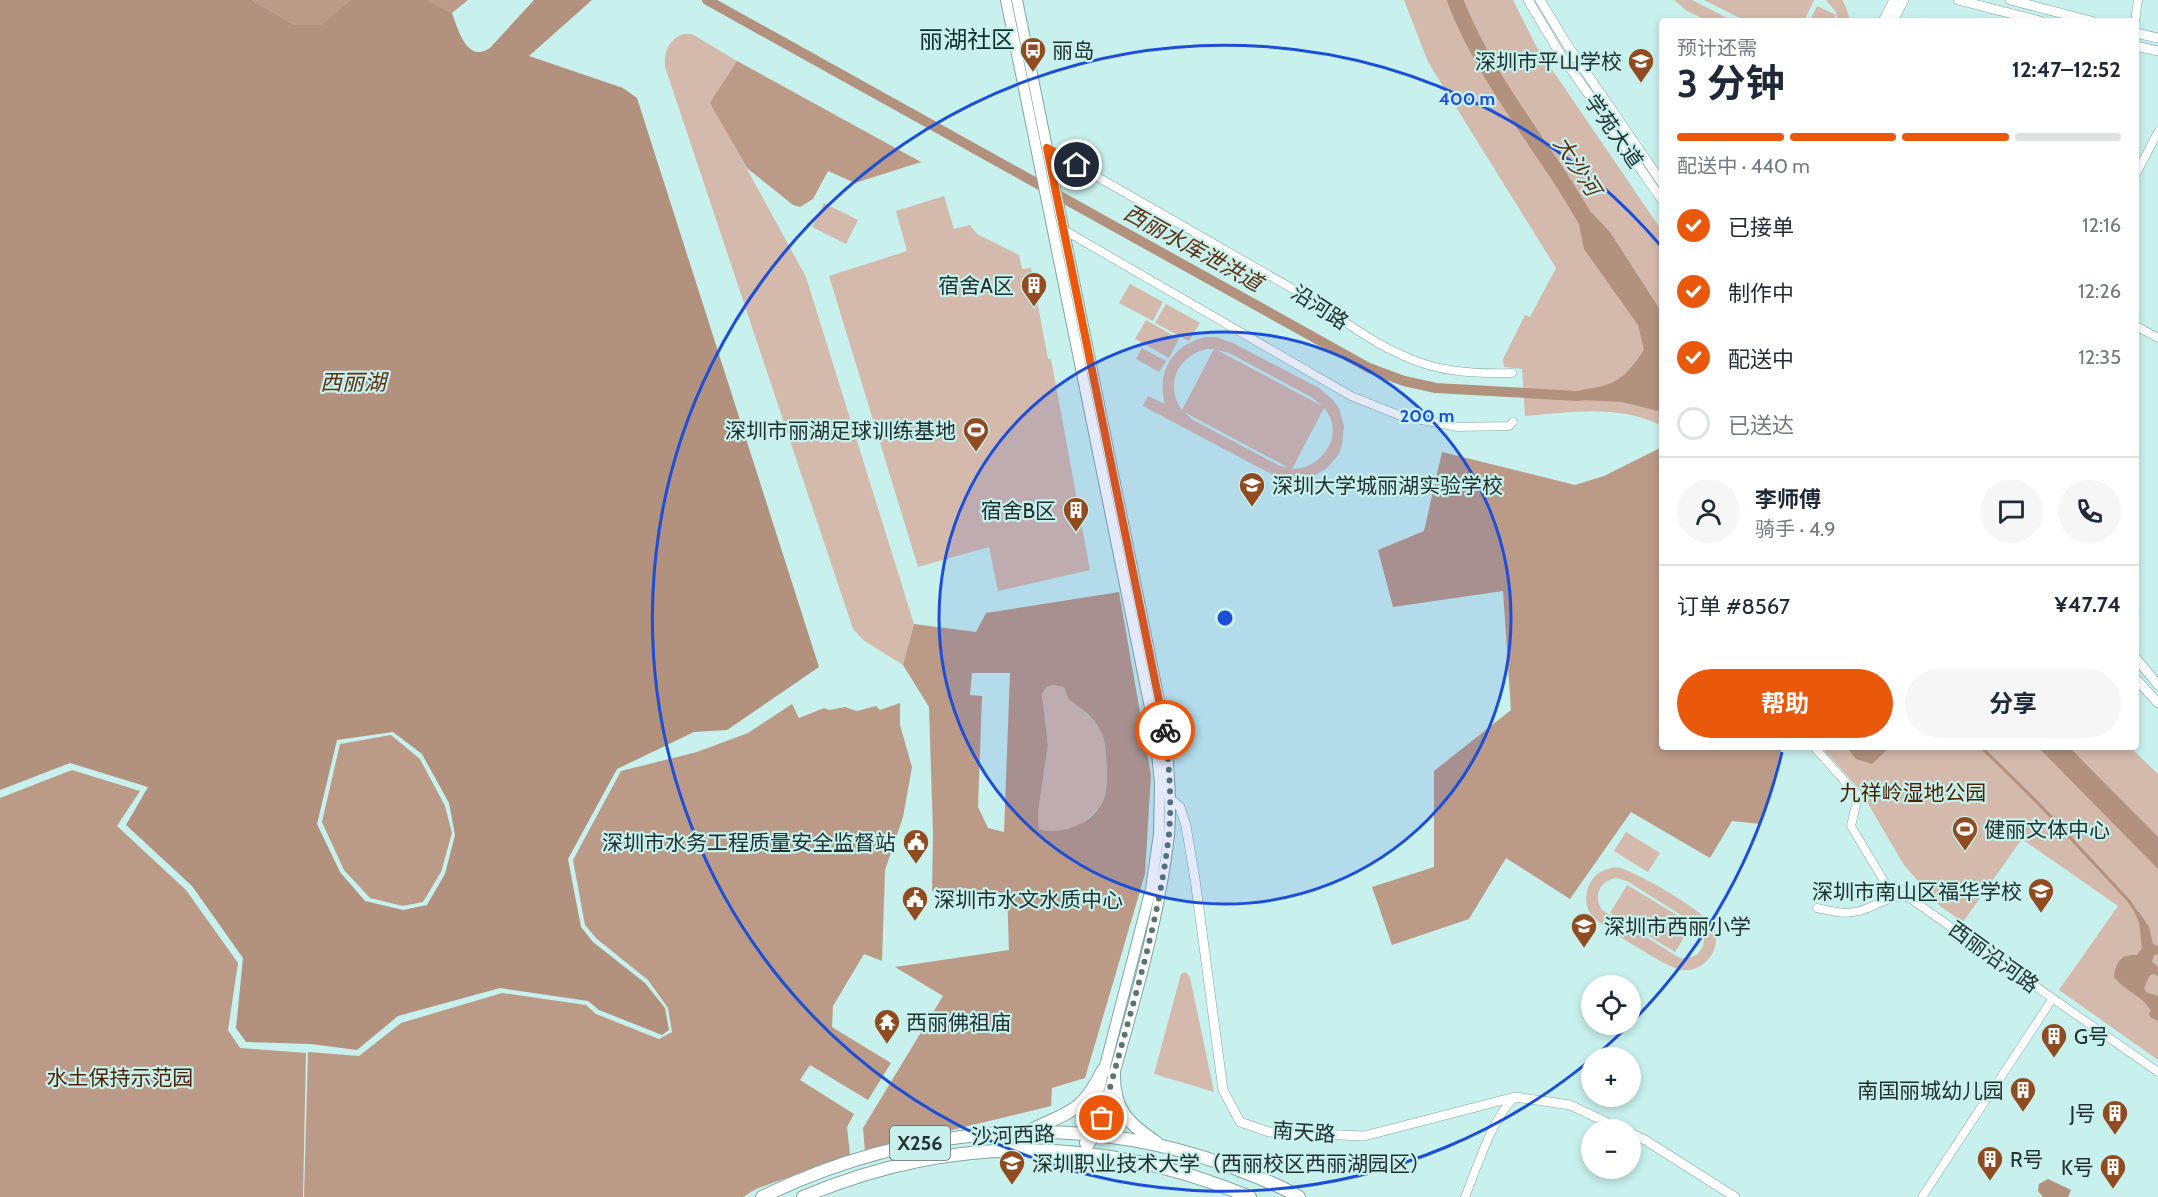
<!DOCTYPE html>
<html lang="zh">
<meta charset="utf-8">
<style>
:root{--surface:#fff;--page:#f6f6f7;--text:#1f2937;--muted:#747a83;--line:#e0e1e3;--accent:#ea580c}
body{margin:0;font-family:Cabin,"Noto Sans SC",sans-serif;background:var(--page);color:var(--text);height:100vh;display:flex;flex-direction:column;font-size:22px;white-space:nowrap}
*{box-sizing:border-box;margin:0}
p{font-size:20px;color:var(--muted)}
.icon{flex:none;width:33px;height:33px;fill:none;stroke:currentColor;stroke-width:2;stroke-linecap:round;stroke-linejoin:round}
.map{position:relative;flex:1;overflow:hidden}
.details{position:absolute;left:1659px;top:18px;width:480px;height:732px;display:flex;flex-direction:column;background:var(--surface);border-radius:6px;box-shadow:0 3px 9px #0003}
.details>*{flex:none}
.tools{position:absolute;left:1581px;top:975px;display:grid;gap:12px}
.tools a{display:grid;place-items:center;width:60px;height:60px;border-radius:50%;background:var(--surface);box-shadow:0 3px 9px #0003;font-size:30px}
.pin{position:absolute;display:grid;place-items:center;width:51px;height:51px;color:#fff;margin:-26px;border:3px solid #fff;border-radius:50%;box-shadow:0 2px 6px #0007}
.courier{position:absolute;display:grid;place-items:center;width:60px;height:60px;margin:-30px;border:4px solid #ea580c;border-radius:50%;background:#fff;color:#222;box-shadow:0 2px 8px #0007}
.overview em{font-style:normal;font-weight:700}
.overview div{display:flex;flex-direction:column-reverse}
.overview{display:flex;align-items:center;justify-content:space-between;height:102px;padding:0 18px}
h1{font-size:39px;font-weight:700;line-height:45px}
.bar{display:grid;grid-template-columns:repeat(4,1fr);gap:9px 6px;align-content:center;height:72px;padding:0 18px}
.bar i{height:8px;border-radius:4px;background:var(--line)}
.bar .on{background:var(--accent)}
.bar p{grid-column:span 4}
.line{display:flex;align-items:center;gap:15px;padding:0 18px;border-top:2px solid var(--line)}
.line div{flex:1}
.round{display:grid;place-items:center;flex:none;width:63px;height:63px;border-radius:32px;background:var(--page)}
ol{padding:0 18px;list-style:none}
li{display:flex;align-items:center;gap:18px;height:66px}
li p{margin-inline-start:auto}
li .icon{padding:6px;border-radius:50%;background:var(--accent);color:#fff;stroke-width:4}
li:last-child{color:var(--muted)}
li i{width:33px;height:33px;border:3px solid var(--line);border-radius:50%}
.button{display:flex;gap:12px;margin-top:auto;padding:12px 18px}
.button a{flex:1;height:69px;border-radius:36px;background:var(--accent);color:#fff;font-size:24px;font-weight:700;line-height:69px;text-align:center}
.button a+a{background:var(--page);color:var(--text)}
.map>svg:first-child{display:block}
.green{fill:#d4baac;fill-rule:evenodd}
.forest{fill:#bb9a87;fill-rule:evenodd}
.water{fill:#b2917f;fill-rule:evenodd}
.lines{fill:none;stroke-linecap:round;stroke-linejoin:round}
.stream{stroke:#b2917f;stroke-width:3}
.canal{stroke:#b2917f;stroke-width:10}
.river{stroke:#b2917f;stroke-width:16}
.minor-casing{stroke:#80a6a2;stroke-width:9}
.tertiary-casing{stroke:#80a6a2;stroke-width:10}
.secondary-casing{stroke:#80a6a2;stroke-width:12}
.primary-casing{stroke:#80a6a2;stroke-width:14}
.minor{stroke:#fff;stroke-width:8}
.tertiary{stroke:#fff;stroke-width:9}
.secondary{stroke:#fff;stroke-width:10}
.primary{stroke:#fff;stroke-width:12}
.done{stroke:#5b7471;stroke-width:6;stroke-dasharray:0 10.8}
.route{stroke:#ea580c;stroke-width:8}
.ring{fill:none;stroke:#1d4ed8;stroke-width:3}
.labels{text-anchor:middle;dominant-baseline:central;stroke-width:4.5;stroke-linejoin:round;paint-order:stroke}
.shield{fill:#c8f0ec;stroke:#536a68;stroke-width:1.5}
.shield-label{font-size:20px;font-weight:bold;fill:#21312f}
.poi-label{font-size:21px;fill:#21312f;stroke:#c8f0ec;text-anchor:start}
.street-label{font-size:21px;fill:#21312f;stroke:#c8f0ec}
.park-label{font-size:21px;fill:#4b1f00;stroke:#c8f0ec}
.water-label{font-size:22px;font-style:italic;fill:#5e3013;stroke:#c8f0ec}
.quarter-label{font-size:24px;fill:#0b302d;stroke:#c8f0ec}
.centre{fill:#1d4ed8;stroke:#c8f0ec;stroke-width:3}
.ring-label{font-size:18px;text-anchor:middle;font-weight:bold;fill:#1d4ed8;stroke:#c8f0ec;stroke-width:4.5;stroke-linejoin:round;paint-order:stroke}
</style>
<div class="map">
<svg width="2158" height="1197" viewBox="0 0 2158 1197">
<rect width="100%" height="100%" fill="#c8f0ec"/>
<path class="green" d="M1404,0H1513L1536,46L1662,231V426C1620,404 1571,412 1525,416L1522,369L1504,367L1503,359L1525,315L1530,317L1556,268L1428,62Z
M1674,0H1692L1733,21H1708L1687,11Z
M1704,0H1814L1804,21H1746Z
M1826,0H1842L1846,7L1850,21H1838L1836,12Z
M1817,6L1836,15L1833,21H1810Z
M684,34H692L737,61L711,103L806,277L914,624L903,665L863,640L853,629L665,67C664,52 669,38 684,34Z
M944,196L954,229L970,225L977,234L1019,255L1022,269L1031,268L1048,359H1051L1090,570L998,591L989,547L918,567L829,276L907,251L896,211Z
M824,203L858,220L846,244L812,227Z
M1130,284L1163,302L1153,321L1119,303Z
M1166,304L1200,323L1189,341L1155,323Z
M1146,320L1179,339L1169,358L1135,339Z
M1206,337H1216L1233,343L1319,388L1333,400L1339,408L1344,426L1342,445L1339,454L1326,469L1308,479L1301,490L1143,406L1148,396L1165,404C1156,372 1173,344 1206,337ZM1207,349H1214L1182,410C1164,385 1178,355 1207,349ZM1217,350L1229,353L1313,398L1322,406ZM1324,408C1346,433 1323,469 1292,469ZM1184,412L1289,468L1278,465L1193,420Z
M1142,348L1166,361L1159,372L1136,359Z
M1053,685L1064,687L1068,699C1082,708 1096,720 1103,736C1107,748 1109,791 1103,801C1097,813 1079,827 1067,831C1058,834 1048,832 1039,829L1038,813L1048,745L1042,694L1046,687Z
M1821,747H2130L2158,774V1060L2059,990L2118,906L2022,839L1963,922L1940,906L1904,865L1860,790Z
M1626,832L1660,853L1648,872L1614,851Z
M1616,867C1632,869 1705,911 1713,926C1725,950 1700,978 1675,968C1663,964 1601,926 1593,917C1585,908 1584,894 1590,883C1595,873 1605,869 1616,867ZM1616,878L1627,881L1700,927C1710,943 1700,961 1680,958L1602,910C1593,896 1599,881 1616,878Z
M1627,885L1692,924L1675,952L1610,913Z
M1185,972L1190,977L1214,1092L1154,1074L1181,974Z"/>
<path class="forest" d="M252,0H350L323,25H295Z
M428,0H468L452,13Z
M737,61L739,62L921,162L855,183L828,171L813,199L800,207L793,205L747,168L710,103Z
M1662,447V747H1782L1761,824L1732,821L1710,858L1631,812L1570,899L1506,858L1469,919L1392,945L1372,887L1434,867V771L1511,710L1503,591L1393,607L1378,550L1424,531L1442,452L1575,485L1604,476Z
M1119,592L1151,775L1145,874L1085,1078L1052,1088L1051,1106L865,1151L863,1128L943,996L895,967L1009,950L1007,893L932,891L933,833L929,707L903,665L914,624L976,632L986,613ZM972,673H1010L1004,832L988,828L978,807L982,696L970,695ZM1053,685L1064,687L1068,699C1082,708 1096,719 1103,736C1107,748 1109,791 1103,801C1092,824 1062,836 1039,829L1038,813L1048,745L1042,694L1046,687Z
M900,703V725L912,767L903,817L885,870L882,961L864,954L833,1006L832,1027L891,1063L868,1100L810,1065L800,1080L854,1114L847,1127L850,1155L756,1189L743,1197H304L308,1052L359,1056L401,1023L502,993L586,1005L596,1014L659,1039L672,1032L668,1008L648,980L597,939L585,925L573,860L621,771L697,752L748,733L792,704L799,718L824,708L829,710L845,707L857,711L876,706L880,710Z
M391,735L420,759L445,806L452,833L441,872L423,902L403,906L370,898L344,870L322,822L340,744Z
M72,770L140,791L117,826L186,890L238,963L228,1030L240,1048L306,1053L303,1197H0V798Z"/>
<path class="water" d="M0,0H252L295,25H322L350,0H428L452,13C458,29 467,64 490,48L534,0H592L529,56L623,88L637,98L819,667L727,730L694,732L617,769L568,859L581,927L593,942L645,983L665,1008L669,1030L662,1035L599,1010L588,1001L500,988L398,1016L357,1050L311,1044L246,1042L236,1028L243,958L192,886L126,825L148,787L70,763L0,790ZM393,732L422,754L449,803L455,835L445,874L427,905L403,910L365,901L340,872L317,824L337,740Z
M1586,212L1592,213L1610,232L1662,313V412L1622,402L1582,400L1581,390C1617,385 1623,380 1644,350L1638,325L1584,249L1578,219Z
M1849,747H1890L1872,764L1856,759L1849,750Z
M2038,747H2069L2158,837V869Z
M2139,912L2149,927L2153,944L2158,946V954L2154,955L2152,962L2158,967V976L2154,974L2150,975L2144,988L2146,992L2158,996V1021L2150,1017L2149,1013L2151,1011C2143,996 2124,990 2114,977C2116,961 2121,954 2137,955L2142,948L2139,922L2135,914Z
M2048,1179L2071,1190L2068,1197H2043L2038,1191L2039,1184Z"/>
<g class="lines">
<path class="stream" d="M1981,747L2038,803L2129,901L2137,913"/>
<path class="canal" d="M707,0L1369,368L1404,381L1436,388L1577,396L1595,394"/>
<path class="river" d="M1455,0C1479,62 1518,115 1555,170C1569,191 1581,212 1594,233"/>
<g class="minor-casing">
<path id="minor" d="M2135,21L2138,0
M1047,148C1131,197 1216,244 1300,293C1343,318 1372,346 1422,363C1450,373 1481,374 1512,373
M2136,174L2158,132
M1064,230L1351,396L1401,416L1458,427L1509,426L1513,422
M2136,326L2158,338
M1814,747L1858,796L1851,826L1893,896
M1817,908C1831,911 1844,915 1859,911C1876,907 1890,894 1908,897L2158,1072
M1465,1197C1477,1168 1492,1118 1514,1098
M1922,1197L2053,998"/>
</g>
<g class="tertiary-casing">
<path id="tertiary" d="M1528,0L1559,52L1662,200
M1540,0L1568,46L1662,183
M1958,0L2040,21
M2010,0L2091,21
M1883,21L1894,0
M1893,21L1904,0
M2136,33L2158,38
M2136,46L2158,51
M2136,658L2158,685
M2136,679L2158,703
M1170,799L1180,807L1186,826L1195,879L1223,1090L1240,1122L1269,1132L1364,1136L1515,1097L1570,1105L1623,1130
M1630,1133L1645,1140L1735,1197"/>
</g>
<g class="secondary-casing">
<path id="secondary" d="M1006,0L1155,732L1160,784L1159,834L1151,889L1085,1143
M1017,0L1165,730C1168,765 1172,800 1169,835C1158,931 1127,1025 1102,1118L1095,1135L1084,1152"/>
</g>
<g class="primary-casing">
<path id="primary" d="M1114,1073C1113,1110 1128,1123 1157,1143
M1031,1130C1070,1111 1082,1113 1103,1070
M762,1197C905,1127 1072,1110 1223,1164C1249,1174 1276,1183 1299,1197
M803,1197C951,1134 1102,1135 1250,1197"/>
</g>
<use href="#minor" class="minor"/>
<use href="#tertiary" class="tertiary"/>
<use href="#secondary" class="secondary"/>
<use href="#primary" class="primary"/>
</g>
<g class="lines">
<path class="done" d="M1102,1118C1126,1024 1158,931 1169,834C1172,800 1169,764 1165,730"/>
<path class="route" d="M1077,165L1047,148L1165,730"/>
</g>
<circle cx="1225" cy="618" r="286" fill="#1d4ed8" fill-opacity=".12"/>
<g class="ring">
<circle cx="1225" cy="618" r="286"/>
<path d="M1782 752A573 573 0 0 1 1634 1020M1627 1027A573 573 0 1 1 1661 246"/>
</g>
<defs>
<g id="bus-pin" transform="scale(1.35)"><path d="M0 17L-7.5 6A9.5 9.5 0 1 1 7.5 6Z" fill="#904c20" stroke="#c8f0ec"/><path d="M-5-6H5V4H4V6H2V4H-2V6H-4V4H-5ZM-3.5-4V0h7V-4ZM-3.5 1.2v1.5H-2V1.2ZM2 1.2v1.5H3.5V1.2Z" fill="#fff"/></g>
<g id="school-pin" transform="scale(1.35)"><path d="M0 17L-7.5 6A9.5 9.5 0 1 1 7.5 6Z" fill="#904c20" stroke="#c8f0ec"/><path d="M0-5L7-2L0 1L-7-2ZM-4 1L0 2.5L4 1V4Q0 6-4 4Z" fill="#fff"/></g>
<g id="building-pin" transform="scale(1.35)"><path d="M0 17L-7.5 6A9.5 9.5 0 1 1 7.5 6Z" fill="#904c20" stroke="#c8f0ec"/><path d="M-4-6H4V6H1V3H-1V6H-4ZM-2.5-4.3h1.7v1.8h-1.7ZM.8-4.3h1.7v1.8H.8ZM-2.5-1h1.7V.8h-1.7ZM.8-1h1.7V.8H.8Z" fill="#fff"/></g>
<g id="stadium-pin" transform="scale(1.35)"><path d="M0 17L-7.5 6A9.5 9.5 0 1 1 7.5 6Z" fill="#904c20" stroke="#c8f0ec"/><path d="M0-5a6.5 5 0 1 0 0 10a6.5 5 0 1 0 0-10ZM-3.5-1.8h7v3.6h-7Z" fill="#fff"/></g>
<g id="civic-pin" transform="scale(1.35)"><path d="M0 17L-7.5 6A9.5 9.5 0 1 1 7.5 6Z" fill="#904c20" stroke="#c8f0ec"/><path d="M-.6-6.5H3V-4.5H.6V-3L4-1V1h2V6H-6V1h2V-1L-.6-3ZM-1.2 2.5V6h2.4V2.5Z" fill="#fff"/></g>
<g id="temple-pin" transform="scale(1.35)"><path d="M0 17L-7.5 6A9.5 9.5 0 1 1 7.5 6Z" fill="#904c20" stroke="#c8f0ec"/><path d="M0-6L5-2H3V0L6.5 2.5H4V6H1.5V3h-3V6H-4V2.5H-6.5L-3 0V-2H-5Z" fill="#fff"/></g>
<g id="university-pin" transform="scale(1.35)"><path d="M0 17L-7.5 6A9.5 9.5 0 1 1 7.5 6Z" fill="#904c20" stroke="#c8f0ec"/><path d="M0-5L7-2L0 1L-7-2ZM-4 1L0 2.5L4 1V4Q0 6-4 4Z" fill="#fff"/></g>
</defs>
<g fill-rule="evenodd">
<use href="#bus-pin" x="1033" y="50"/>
<use href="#school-pin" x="1641" y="61"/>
<use href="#building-pin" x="1034" y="285"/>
<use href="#stadium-pin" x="976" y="430"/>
<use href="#school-pin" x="1252" y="485"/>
<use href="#building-pin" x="1076" y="510"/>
<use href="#stadium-pin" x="1965" y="829"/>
<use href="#civic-pin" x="916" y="842"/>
<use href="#school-pin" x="2041" y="891"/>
<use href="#civic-pin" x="915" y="899"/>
<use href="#school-pin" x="1584" y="926"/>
<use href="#temple-pin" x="887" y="1022"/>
<use href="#building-pin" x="2054" y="1036"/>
<use href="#building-pin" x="2023" y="1090"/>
<use href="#building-pin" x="2115" y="1113"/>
<use href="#building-pin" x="1990" y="1159"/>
<use href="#university-pin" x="1012" y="1163"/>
<use href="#building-pin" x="2113" y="1167"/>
</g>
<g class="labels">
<rect class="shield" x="890" y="1126" width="60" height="34" rx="4.5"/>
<g class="shield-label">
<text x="920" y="1143">X256</text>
</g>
<g class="poi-label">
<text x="1052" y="50">丽岛</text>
<text x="1622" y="61" text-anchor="end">深圳市平山学校</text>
<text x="1014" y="285" text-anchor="end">宿舍A区</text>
<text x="956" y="430" text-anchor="end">深圳市丽湖足球训练基地</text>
<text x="1272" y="485">深圳大学城丽湖实验学校</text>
<text x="1056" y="510" text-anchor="end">宿舍B区</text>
<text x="1984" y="829">健丽文体中心</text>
<text x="896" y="842" text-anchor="end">深圳市水务工程质量安全监督站</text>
<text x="2022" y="891" text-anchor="end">深圳市南山区福华学校</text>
<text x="934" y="899">深圳市水文水质中心</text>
<text x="1604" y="926">深圳市西丽小学</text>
<text x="906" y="1022">西丽佛祖庙</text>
<text x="2074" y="1036">G号</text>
<text x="2004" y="1090" text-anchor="end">南国丽城幼儿园</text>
<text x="2096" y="1113" text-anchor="end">J号</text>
<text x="2010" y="1159">R号</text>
<text x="1032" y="1163">深圳职业技术大学（西丽校区西丽湖园区）</text>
<text x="2094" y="1167" text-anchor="end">K号</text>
</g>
<g class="street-label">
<text transform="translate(1614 131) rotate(55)">学苑大道</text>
<text transform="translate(1320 307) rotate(33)">沿河路</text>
<text transform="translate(1994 957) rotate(36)">西丽沿河路</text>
<text transform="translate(1304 1132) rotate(4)">南天路</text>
<text transform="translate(1013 1135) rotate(-2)">沙河西路</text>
</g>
<g class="park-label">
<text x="1913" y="792">九祥岭湿地公园</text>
<text x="120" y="1077">水土保持示范园</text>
</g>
<g class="water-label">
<text transform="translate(1577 166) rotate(57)">大沙河</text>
<text transform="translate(1193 248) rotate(29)">西丽水库泄洪道</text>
<text x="353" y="382">西丽湖</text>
</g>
<g class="quarter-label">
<text x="967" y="39">丽湖社区</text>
</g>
</g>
<circle cx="1225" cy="618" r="9" class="centre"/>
<g class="ring-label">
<text x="1467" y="105">400 m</text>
<text x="1427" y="422">200 m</text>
</g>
</svg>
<div class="tools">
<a><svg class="icon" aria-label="locate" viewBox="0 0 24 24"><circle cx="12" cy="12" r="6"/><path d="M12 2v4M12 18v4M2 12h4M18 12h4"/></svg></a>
<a>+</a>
<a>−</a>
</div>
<div class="pin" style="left:1102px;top:1118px;background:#ea580c"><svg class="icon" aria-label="bag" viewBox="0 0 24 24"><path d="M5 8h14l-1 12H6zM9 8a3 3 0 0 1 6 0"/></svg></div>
<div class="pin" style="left:1077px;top:165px;background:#1f2937"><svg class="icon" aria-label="home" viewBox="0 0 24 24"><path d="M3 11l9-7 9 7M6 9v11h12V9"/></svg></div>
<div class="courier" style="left:1165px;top:730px"><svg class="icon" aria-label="bike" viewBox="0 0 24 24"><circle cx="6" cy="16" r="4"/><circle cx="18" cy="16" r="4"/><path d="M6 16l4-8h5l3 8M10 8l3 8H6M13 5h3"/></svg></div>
<section class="details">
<div class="overview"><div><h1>3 分钟</h1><p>预计还需</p></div><em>12:47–12:52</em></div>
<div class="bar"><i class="on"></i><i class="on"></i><i class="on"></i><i></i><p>配送中 · 440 m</p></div>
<ol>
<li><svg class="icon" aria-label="check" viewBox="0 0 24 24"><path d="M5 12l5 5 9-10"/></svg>已接单<p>12:16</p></li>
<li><svg class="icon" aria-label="check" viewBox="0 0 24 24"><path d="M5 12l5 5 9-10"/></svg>制作中<p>12:26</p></li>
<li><svg class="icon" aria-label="check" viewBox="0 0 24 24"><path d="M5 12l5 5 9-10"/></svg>配送中<p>12:35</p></li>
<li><i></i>已送达</li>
</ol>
<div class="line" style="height:108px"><a class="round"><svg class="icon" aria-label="person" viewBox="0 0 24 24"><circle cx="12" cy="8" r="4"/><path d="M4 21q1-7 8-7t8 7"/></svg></a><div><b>李师傅</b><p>骑手 · 4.9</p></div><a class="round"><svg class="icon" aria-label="chat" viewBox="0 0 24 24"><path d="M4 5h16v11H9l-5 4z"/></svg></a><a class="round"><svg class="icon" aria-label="phone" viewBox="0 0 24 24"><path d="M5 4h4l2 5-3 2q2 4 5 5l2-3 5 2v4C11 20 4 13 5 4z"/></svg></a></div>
<div class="line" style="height:78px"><div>订单 #8567</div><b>¥47.74</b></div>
<div class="button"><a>帮助</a><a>分享</a></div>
</section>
</div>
